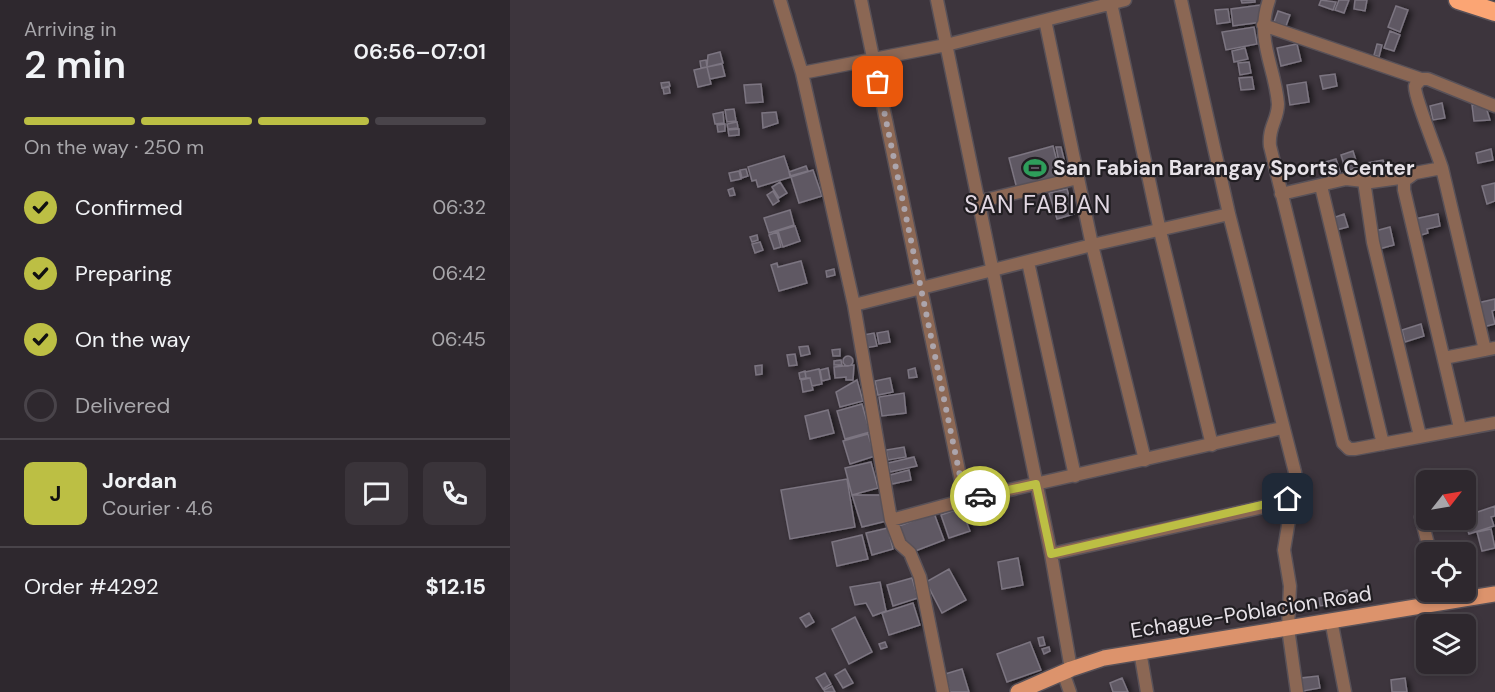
<!DOCTYPE html>
<meta charset="utf-8">
<style>
:root{--surface:#2e282e;--page:#3a343a;--text:#f1f3f6;--muted:#a7a6aa;--line:#49444a;--accent:#bcbf44}
body{margin:0;font-family:"DM Sans",sans-serif;background:var(--page);color:var(--text);height:100vh;display:flex;flex-direction:column;font-size:22px;white-space:nowrap}
*{box-sizing:border-box;margin:0}
p{font-size:20px;color:var(--muted)}
.icon{flex:none;width:33px;height:33px;fill:none;stroke:currentColor;stroke-width:2;stroke-linecap:round;stroke-linejoin:round}
.map{position:relative;flex:1;overflow:hidden}
.side{display:flex;flex-direction:column;background:var(--surface);width:510px}
.side>*{flex:none}
.needle{width:39px;rotate:59deg}
.fabs{position:absolute;left:906px;top:470px;display:grid;gap:12px}
.fabs a{display:grid;place-items:center;width:60px;height:60px;border-radius:9px;background:var(--surface);box-shadow:0 3px 9px #0003,0 0 0 2px var(--line);font-size:30px}
.pin{position:absolute;display:grid;place-items:center;width:51px;height:51px;color:#fff;margin:-26px;border-radius:12px;box-shadow:0 3px 9px #0006}
.courier{position:absolute;display:grid;place-items:center;width:60px;height:60px;margin:-30px;border:4px solid #bcbf44;border-radius:50%;background:#fff;color:#222;box-shadow:0 2px 8px #0007}
.overview em{font-style:normal;font-weight:600}
.overview div{display:flex;flex-direction:column-reverse}
.overview{display:flex;align-items:center;justify-content:space-between;height:102px;padding:0 24px}
h1{font-size:39px;font-weight:600;line-height:45px}
.bar{display:grid;grid-template-columns:repeat(4,1fr);gap:9px 6px;align-content:center;height:72px;padding:0 24px}
.bar i{height:8px;border-radius:4px;background:var(--line)}
.bar .active{background:var(--accent)}
.bar p{grid-column:span 4}
.line{display:flex;align-items:center;gap:15px;padding:0 24px;border-top:2px solid var(--line)}
.line div{flex:1}
.round{display:grid;place-items:center;flex:none;width:63px;height:63px;border-radius:9px;background:var(--page)}
ol{padding:0 24px;list-style:none}
li{display:flex;align-items:center;gap:18px;height:66px}
li p{margin-inline-start:auto}
li .icon{padding:6px;border-radius:50%;background:var(--accent);color:#111;stroke-width:4}
li:last-child{color:var(--muted)}
li i{width:33px;height:33px;border:3px solid var(--line);border-radius:50%}
main{display:flex;flex:1;min-height:0}
.map>svg:first-child{display:block}
.building{fill:#5f5964;stroke:#7c7581;stroke-width:1.5;filter:url(#shadow)}
.lines{fill:none;stroke-linecap:round;stroke-linejoin:round}
.minor-casing{stroke:#585158;stroke-width:15}
.major-casing{stroke:#585158;stroke-width:18}
.highway-casing{stroke:#585158;stroke-width:21}
.minor{stroke:#8b6754;stroke-width:12}
.major{stroke:#dc936c;stroke-width:15}
.highway{stroke:#fba574;stroke-width:18}
.done{stroke:#aca5ac;stroke-width:6;stroke-dasharray:0 10.8}
.route{stroke:#bcbf44;stroke-width:8}
.labels{text-anchor:middle;dominant-baseline:central;stroke-width:4.5;stroke-linejoin:round;paint-order:stroke}
.poi-label{font-size:21px;font-weight:bold;fill:#e7e2e8;stroke:#211e22;text-anchor:start}
.street-label{font-size:21px;fill:#e7e2e8;stroke:#211e22}
.quarter-label{font-size:24px;letter-spacing:1.5px;fill:#e1d7e2;stroke:#211e22}
</style>
<main>
<section class="side">
<div class="overview"><div><h1>2 min</h1><p>Arriving in</p></div><em>06:56–07:01</em></div>
<div class="bar"><i class="active"></i><i class="active"></i><i class="active"></i><i></i><p>On the way · 250 m</p></div>
<ol>
<li><svg class="icon" aria-label="check" viewBox="0 0 24 24"><path d="M5 12l5 5 9-10"/></svg>Confirmed<p>06:32</p></li>
<li><svg class="icon" aria-label="check" viewBox="0 0 24 24"><path d="M5 12l5 5 9-10"/></svg>Preparing<p>06:42</p></li>
<li><svg class="icon" aria-label="check" viewBox="0 0 24 24"><path d="M5 12l5 5 9-10"/></svg>On the way<p>06:45</p></li>
<li><i></i>Delivered</li>
</ol>
<div class="line" style="height:108px"><b class="round" style="background:var(--accent);color:#111">J</b><div><b>Jordan</b><p>Courier · 4.6</p></div><a class="round"><svg class="icon" aria-label="chat" viewBox="0 0 24 24"><path d="M4 5h16v11H9l-5 4z"/></svg></a><a class="round"><svg class="icon" aria-label="phone" viewBox="0 0 24 24"><path d="M5 4h4l2 5-3 2q2 4 5 5l2-3 5 2v4C11 20 4 13 5 4z"/></svg></a></div>
<div class="line" style="height:78px"><div>Order #4292</div><b>$12.15</b></div>
</section>
<div class="map">
<svg width="985" height="692" viewBox="0 0 985 692">
<defs>
<filter id="shadow"><feDropShadow dx="3.5" dy="2" stdDeviation="3" flood-color="#0009"/></filter>
</defs>
<rect width="100%" height="100%" fill="#3d353d"/>
<path class="building" d="M731,0H745V2L732,3Z
M811,0L826,2L823,10L809,5Z
M829,0H839L834,13L825,10Z
M845,0H857L855,11L844,9Z
M750,5L752,22L723,26L721,9Z
M886,6L898,10L890,32L878,27Z
M718,9L720,22L707,24L705,10Z
M768,11L780,15L776,26L764,22Z
M744,27L747,44L716,50L712,32Z
M880,31L890,35L884,51L874,48Z
M787,44L791,61L771,66L767,48Z
M867,44L872,45L869,57L864,55Z
M735,48L738,59L724,62L722,51Z
M210,52L213,63L197,67L198,55Z
M196,60L197,67L191,68L190,61Z
M739,62L741,73L730,75L728,63Z
M212,64L215,76L200,79L197,67Z
M197,67L201,84L188,87L184,70Z
M825,74L827,86L813,89L810,76Z
M742,77L744,89L731,90L729,78Z
M159,82L160,86L152,88L151,83Z
M796,82L799,102L780,105L777,85Z
M251,84L253,102L236,103L234,85Z
M159,87L160,93L154,94L153,88Z
M932,103L935,118L923,120L920,106Z
M962,105L976,107L980,120L964,121Z
M224,109L226,121L217,122L215,110Z
M213,112L214,123L205,124L203,114Z
M266,112L268,123L253,128L252,113Z
M227,122L228,128L218,129L217,124Z
M215,124V131L208,132L207,125Z
M229,129V135L219,136L218,130Z
M543,146L551,177L507,189L499,158Z
M546,147H551L558,175L552,177Z
M981,149L983,160L968,163L966,153Z
M843,151L848,167L836,171L831,155Z
M274,156L281,177L248,187L246,180L242,181L238,167Z
M826,159L830,172L816,176L812,163Z
M873,160L875,168L857,171L856,163Z
M296,166L298,171L280,176L279,172Z
M236,169L238,176L232,178L230,170Z
M303,170L312,196L289,203L281,177Z
M229,171L231,179L221,181L219,173Z
M270,182L277,193L269,198L262,187Z
M985,183V201L977,204L972,186Z
M223,188L225,195L220,196L218,190Z
M557,189L564,214L547,219L539,193Z
M263,191L269,201L263,205L257,195Z
M280,210L284,225L259,233L254,218Z
M834,214L838,227L826,230L823,218Z
M928,214L930,226L917,229L918,233L908,236L904,219Z
M285,226L290,241L273,247L268,231Z
M880,227L884,245L869,249L865,231Z
M267,232L271,247L264,249L259,235Z
M247,235L248,240L242,242L240,237Z
M250,242L253,250L245,253L242,244Z
M291,261L297,283L269,291L261,265L267,263L268,267Z
M324,269L325,275L317,277L316,271Z
M985,299V310L982,311L985,324L973,327L967,303Z
M911,324L914,336L895,342L892,330Z
M378,331L380,342L369,344L367,333Z
M364,333L367,346L355,348L353,335Z
M298,346L300,354L291,356L289,347Z
M330,349V356H323L322,350Z
M285,354L287,365L279,366L277,355Z
M333 361a5 5 0 1 1 10 0a5 5 0 1 1-10 0Z
M331,360L332,365H324V361Z
M252,365V374L246,375L245,366Z
M344,365L343,380H336V377L325,378L324,367Z
M318,368L320,379L312,381L310,370Z
M405,368L407,377L399,378L398,370Z
M309,369L312,384L302,386L300,378H296L295,372Z
M295,371L296,378L290,379L289,373Z
M300,378L303,390L293,392L291,380Z
M380,378L383,392L368,395L365,381Z
M347,380L353,401L330,407L326,392Z
M394,393L396,413L372,416L369,397Z
M352,404L360,432L335,439L327,411Z
M318,410L324,433L300,439L295,416Z
M358,434L365,456L340,464L333,441Z
M394,447L396,457L378,460L376,450Z
M404,457L407,466L380,472L378,463Z
M361,462L368,488L342,495L335,468Z
M399,470L401,480L382,484L380,475Z
M337,479L345,527L280,539L271,490Z
M342,495H375L381,520L352,527Z
M481,499L488,512L469,522L465,503Z
M985,506V516L981,517L984,526L959,534L954,519L956,516Z
M451,508L460,531L439,538L431,515Z
M424,513L434,540L400,553L389,526Z
M378,528L383,549L362,555L356,533Z
M981,529L985,548L972,551L967,532Z
M352,535L358,559L327,566L322,542Z
M508,558L513,585L492,589L488,562Z
M439,569L456,600L432,613L416,582Z
M402,578L408,598L383,606L377,585Z
M370,582L376,611L363,616L356,603L345,605L340,587Z
M837,590L841,601L833,605L828,593Z
M815,597L816,605L810,606L809,598Z
M403,603L410,625L379,635L372,613Z
M299,613L304,622L296,627L290,618Z
M345,617L362,652L339,664L322,629Z
M533,637L535,645L530,646L528,638Z
M375,642L377,647L371,649L369,644Z
M520,642L531,670L497,682L487,654Z
M539,647L540,651L534,654L532,649Z
M335,669L343,683L333,688L325,675Z
M452,669L459,692H440L435,674Z
M315,673L321,684L313,689L306,678Z
M808,676L810,688L793,691L791,678Z
M612,678L618,692H603L600,683Z
M895,678L897,692H882L881,680Z
M322,686L325,692H315L314,690Z"/>
<g class="lines">
<g class="minor-casing">
<path id="minor" d="M270,0L292,73L344,305L381,520L390,544L400,553L410,577L433,692
M351,0L455,500
M427,0L541,554L561,669
M759,0C745,41 765,65 768,104C768,120 758,127 760,146L833,443L839,449H845L985,423
M601,3L650,231L702,445
M535,20L582,245L635,460
M753,25L911,79
M292,73L436,45L615,0
M932,168C927,152 904,96 905,86L911,79H918L985,106
M854,181L861,182L897,177
M811,186L873,444
M771,194L836,179L854,181L863,242L910,436
M467,202L568,178
M518,262L565,476
M344,305L582,245L719,214
M934,358L985,348
M950,428L894,190V181L905,173L932,168L975,350
M783,495L774,550L780,586L778,628L787,692
M911,517L920,552
M381,520L455,500L772,428
M541,554L771,503C786,495 786,488 785,472L719,214L671,0
M821,620L835,692
M630,651L637,692
M553,672L560,692"/>
</g>
<g class="major-casing">
<path id="major" d="M508,692L561,669L594,658L985,594"/>
</g>
<g class="highway-casing">
<path id="highway" d="M948,0L985,12"/>
</g>
<use href="#minor" class="minor"/>
<use href="#major" class="major"/>
<use href="#highway" class="highway"/>
</g>
<g class="lines">
<path class="done" d="M368,82L455,500L470,496"/>
<path class="route" d="M470,496L526,484L541,554L778,499"/>
</g>
<defs>
<g id="stadium-bare" transform="scale(1.8)"><path d="M0-5a6.5 5 0 1 0 0 10a6.5 5 0 1 0 0-10ZM-3.5-1.8h7v3.6h-7Z" fill="#2e9e5b" stroke="#211e22" stroke-width="2.5" paint-order="stroke"/></g>
</defs>
<g fill-rule="evenodd">
<use href="#stadium-bare" x="525" y="168"/>
</g>
<g class="labels">
<g class="poi-label">
<text x="543" y="168">San Fabian Barangay Sports Center</text>
</g>
<g class="street-label">
<text transform="translate(741 612) rotate(-9)">Echague-Poblacion Road</text>
</g>
<g class="quarter-label">
<text x="528" y="204">SAN FABIAN</text>
</g>
</g>
</svg>
<div class="fabs">
<a><svg class="needle" viewBox="-14 -14 28 28"><path d="M0-13l5 13h-10z" fill="#e53935"/><path d="M0 13l5-13h-10z" fill="#a7a6aa"/></svg></a>
<a><svg class="icon" aria-label="locate" viewBox="0 0 24 24"><circle cx="12" cy="12" r="6"/><path d="M12 2v4M12 18v4M2 12h4M18 12h4"/></svg></a>
<a><svg class="icon" aria-label="layers" viewBox="0 0 24 24"><path d="M12 4l9 5-9 5-9-5zM3 14l9 5 9-5"/></svg></a>
</div>
<div class="pin" style="left:368px;top:82px;background:#ea580c"><svg class="icon" aria-label="bag" viewBox="0 0 24 24"><path d="M5 8h14l-1 12H6zM9 8a3 3 0 0 1 6 0"/></svg></div>
<div class="pin" style="left:778px;top:499px;background:#1f2937"><svg class="icon" aria-label="home" viewBox="0 0 24 24"><path d="M3 11l9-7 9 7M6 9v11h12V9"/></svg></div>
<div class="courier" style="left:470px;top:496px"><svg class="icon" aria-label="car" viewBox="0 0 24 24"><path d="M5 17H2v-5l4-1 3-4h7l3 4 3 1v5h-3M9 17h6M6 11h13"/><circle cx="7" cy="17" r="2"/><circle cx="17" cy="17" r="2"/></svg></div>
</div>
</main>
